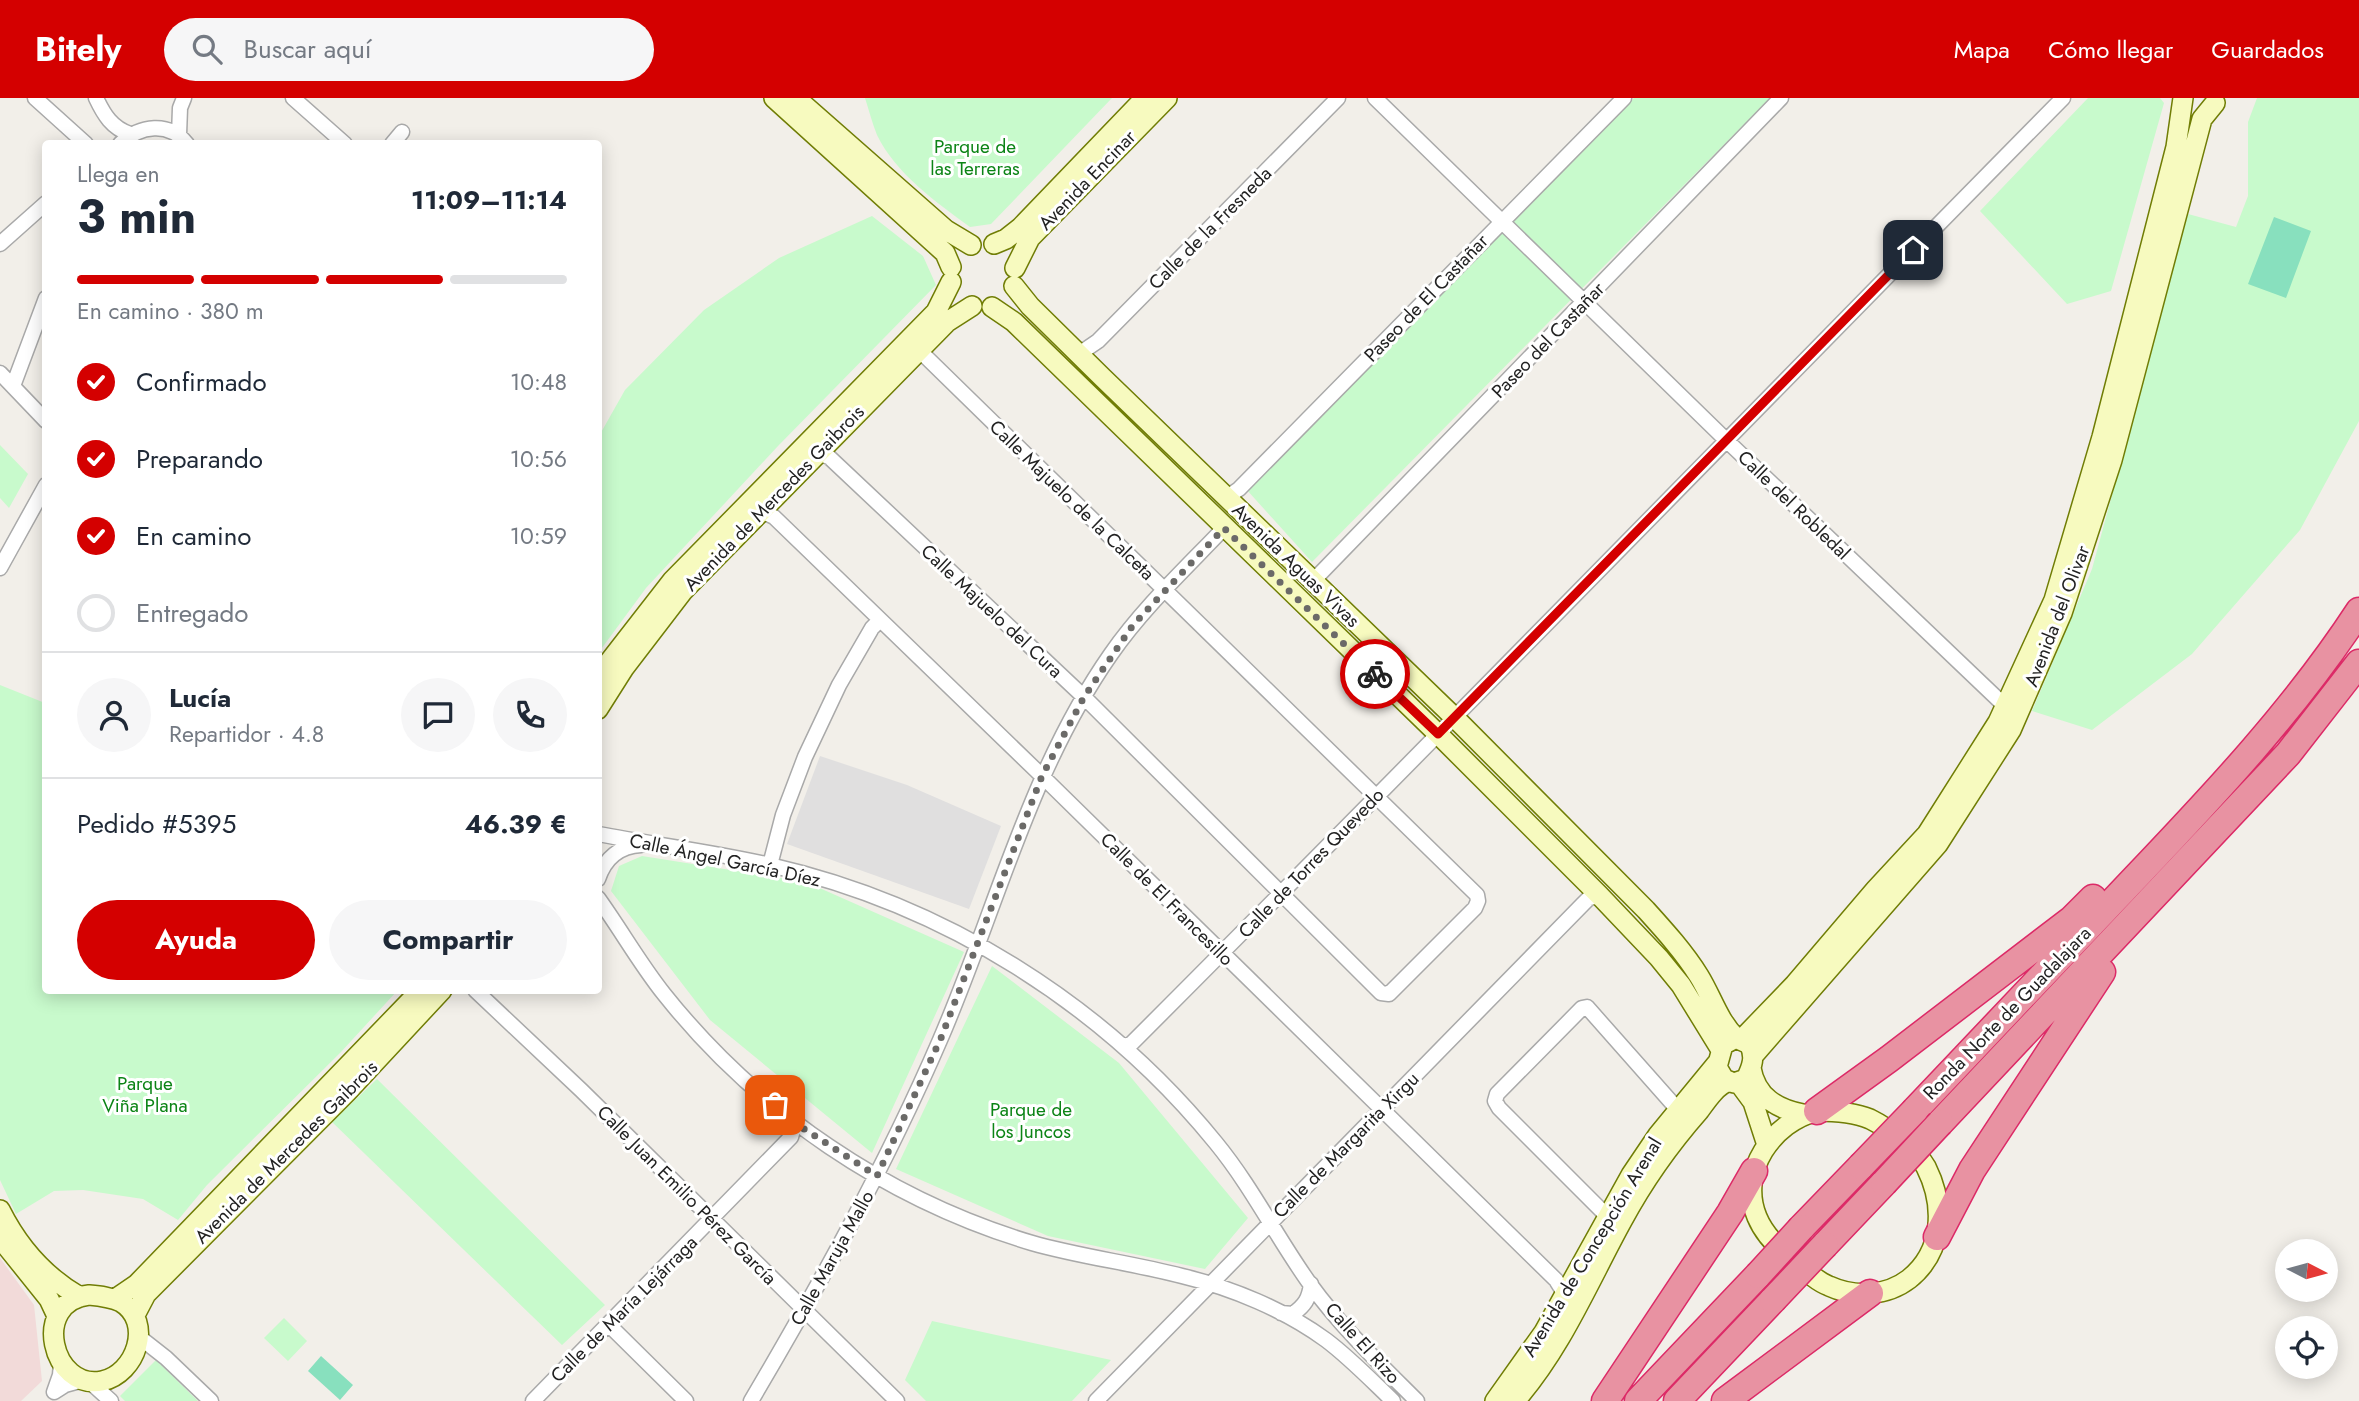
<!DOCTYPE html>
<html lang="es">
<meta charset="utf-8">
<style>
:root{--surface:#fff;--page:#f6f6f7;--text:#1f2937;--muted:#747a83;--line:#e0e1e3;--accent:#d40000}
body{margin:0;font-family:Jost,sans-serif;background:var(--page);color:var(--text);height:100vh;display:flex;flex-direction:column;font-size:26px;white-space:nowrap}
*{box-sizing:border-box;margin:0}
p{font-size:23px;color:var(--muted)}
.icon{flex:none;width:38px;height:38px;fill:none;stroke:currentColor;stroke-width:2;stroke-linecap:round;stroke-linejoin:round}
.map{position:relative;flex:1;overflow:hidden}
.drawer{position:absolute;left:42px;top:42px;width:560px;height:854px;display:flex;flex-direction:column;background:var(--surface);border-radius:7px;box-shadow:0 4px 18px #0003}
.drawer>*{flex:none}
.needle{width:46px;rotate:96deg}
.fabs{position:absolute;left:2275px;top:1141px;display:grid;gap:14px}
.fabs a{display:grid;place-items:center;width:63px;height:63px;border-radius:50%;background:var(--surface);box-shadow:0 4px 18px #0003;font-size:35px}
.pin{position:absolute;display:grid;place-items:center;width:60px;height:60px;color:#fff;margin:-30px;border-radius:14px;box-shadow:0 4px 10px #0006}
.courier{position:absolute;display:grid;place-items:center;width:70px;height:70px;margin:-35px;border:5px solid #d40000;border-radius:50%;background:#fff;color:#222;box-shadow:0 2px 9px #0007}
.summary em{font-style:normal;font-weight:700}
.summary div{display:flex;flex-direction:column-reverse}
.summary{display:flex;align-items:center;justify-content:space-between;height:119px;padding:0 35px}
h1{font-size:46px;font-weight:700;line-height:52px}
.bar{display:grid;grid-template-columns:repeat(4,1fr);gap:10px 7px;align-content:center;height:84px;padding:0 35px}
.bar i{height:9px;border-radius:5px;background:var(--line)}
.bar .active{background:var(--accent)}
.bar p{grid-column:span 4}
.line{display:flex;align-items:center;gap:18px;padding:0 35px;border-top:2px solid var(--line)}
.line div{flex:1}
.round{display:grid;place-items:center;flex:none;width:74px;height:74px;border-radius:37px;background:var(--page)}
ol{padding:0 35px;list-style:none}
li{display:flex;align-items:center;gap:21px;height:77px}
li p{margin-inline-start:auto}
li .icon{padding:7px;border-radius:50%;background:var(--accent);color:#fff;stroke-width:4}
li:last-child{color:var(--muted)}
li i{width:38px;height:38px;border:4px solid var(--line);border-radius:50%}
.primary-button{display:flex;gap:14px;margin-top:auto;padding:14px 35px}
.primary-button a{flex:1;height:80px;border-radius:42px;background:var(--accent);color:#fff;font-size:28px;font-weight:700;line-height:80px;text-align:center}
.primary-button a+a{background:var(--page);color:var(--text)}
header{display:flex;align-items:center;gap:42px;box-sizing:border-box;height:98px;padding:0 35px;background:var(--accent);color:#fff}
header strong{font-size:33px}
nav{display:flex;gap:38px;margin-inline-start:auto;font-size:24px}
.search{width:490px;height:63px;background:var(--page);display:flex;align-items:center;gap:18px;box-sizing:border-box;padding:0 24px;border-radius:38px;color:var(--muted);font-size:26px}
.map>svg:first-child{display:block}
.residential{fill:#e0dfdf}
.commercial{fill:#f2dad9}
.park{fill:#c8facc}
.pitch{fill:#88e0be}
.lines{fill:none;stroke-linecap:round;stroke-linejoin:round}
.street-casing{stroke:#a9a9a9;stroke-width:17}
.secondary-casing{stroke:#707d05;stroke-width:22}
.highway-casing{stroke:#dc2a67;stroke-width:29}
.street{stroke:#fff;stroke-width:14}
.secondary{stroke:#f7fabf;stroke-width:19}
.highway{stroke:#e892a2;stroke-width:26}
.highway-bridge-casing{stroke:#dc2a67;stroke-width:29;stroke-linecap:butt}
.highway-bridge{stroke:#e892a2;stroke-width:26}
.done{stroke:#6b6a68;stroke-width:7;stroke-dasharray:0 12.6}
.route{stroke:#d40000;stroke-width:9}
.labels{text-anchor:middle;dominant-baseline:central;stroke-width:6;stroke-linejoin:round;paint-order:stroke}
.park-label{font-size:19px;fill:#0c8416;stroke:#fff}
.street-label{font-size:19px;fill:#222;stroke:#fff}
</style>
<header>
<strong>Bitely</strong>
<div class="search"><svg class="icon" aria-label="search" viewBox="0 0 24 24"><circle cx="10" cy="10" r="6"/><path d="M15 15l6 6"/></svg>Buscar aquí</div>
<nav><a>Mapa</a><a>Cómo llegar</a><a>Guardados</a></nav>
</header>
<div class="map">
<svg width="2359" height="1303" viewBox="0 0 2359 1303">
<rect width="100%" height="100%" fill="#f2efe9"/>
<path class="residential" d="M820,658L907,687L1001,728L969,811L787,746Z"/>
<path class="commercial" d="M0,1160L34,1207L42,1283L21,1303H0Z"/>
<path class="park" d="M865,0H1112L991,126L970,129C936,104 896,76 877,37C872,25 869,12 865,0Z
M1634,0H1770L1312,464L1246,391Z
M2088,0H2160L2164,5L2111,193L2067,206L1980,113Z
M2257,0H2359V323L2300,432L2192,556L2092,632L2032,613L2092,471L2188,116L2236,129L2248,98V24Z
M872,118L923,158L936,187L778,348L646,490L599,554V338L625,292L704,212L779,160Z
M0,347L28,376L9,410L0,400Z
M0,587L45,605L46,892L397,893L341,954L207,1087L178,1122L143,1101L83,1092L54,1093L16,1116L0,1082Z
M642,758L806,784L964,854L872,1055L710,922L611,793L619,768Z
M992,868L1119,965L1248,1120L1205,1171L1048,1138L896,1071Z
M377,981L605,1207L562,1247L332,1024Z
M284,1220L307,1243L288,1263L264,1240Z
M932,1223L1111,1262L1072,1303H926L905,1282Z
M156,1262L198,1303H125L120,1298Z"/>
<path class="pitch" d="M2274,119L2311,133L2286,200L2248,186Z
M321,1258L353,1287L340,1302L308,1273Z"/>
<g class="lines">
<g class="street-casing">
<path id="street" d="M35,0L86,46
M96,0C104,17 112,30 130,36
M293,0L345,46
M1375,0L1725,341L2005,608
M179,37L180,10L184,0
M120,46C140,27 169,23 187,46
M392,46L402,34
M0,146L46,105
M1079,256L1098,243L1338,0
M0,275L46,323
M13,288L46,200
M817,355L829,359L1084,599L1381,895L1389,896L1475,810L1478,803L1477,797L923,256L920,251
M1227,399L1239,391L1624,0
M761,413L774,419L1042,678L1556,1182L1566,1198
M0,470L46,387
M1313,483L1781,0
M598,736C656,747 714,754 770,767C945,807 1103,906 1216,1045C1252,1089 1277,1140 1310,1186C1341,1229 1380,1266 1417,1303
M770,767L783,717L805,659L839,587L872,530L877,525L882,524
M598,781C605,760 620,748 641,747
M598,800C621,832 640,866 664,896C758,1014 888,1102 1032,1145C1081,1159 1132,1165 1182,1178C1232,1190 1285,1212 1326,1242C1350,1260 1372,1283 1393,1303
M475,892L581,992L897,1303
M1123,948L1131,946C1444,633 1752,315 2063,0
M1607,1118L1499,1010L1495,1003L1497,996L1582,910L1587,909L1672,1005L1680,1009
M1281,1215L1293,1216C1305,1207 1309,1201 1311,1186
M608,1226L686,1303
M138,1238L166,1260L211,1303
M61,1265L60,1277L54,1294L65,1287L83,1282
M90,1284L111,1303
M533,1303L791,1039L795,1025
M751,1303C820,1186 886,1067 940,942C996,813 1029,673 1111,556C1143,510 1185,471 1224,430
M1096,1303L1583,806L1589,800L1600,798"/>
</g>
<g class="secondary-casing">
<path id="secondary" d="M774,0L945,155L951,169
M796,0L946,132L971,147
M994,146L1006,141L1020,130L1145,0
M1015,170L1030,140L1167,0
M1014,188L1030,208L1102,279L1455,620L1646,812C1665,833 1684,854 1699,878C1712,899 1718,922 1736,940
M992,209L1014,224L1438,636L1600,798L1659,860L1681,887L1721,952
M598,582L609,564L672,483L936,214L951,184
M598,611L624,570L683,493L947,224L972,208
M1736,940L1749,946C1756,958 1752,969 1746,981L1734,985L1724,981L1717,969L1723,947Z
M1742,941L1795,886L1876,791L1927,736L1998,624L2054,502L2102,339L2176,49L2183,0
M1753,958L1938,746L2011,632L2062,515L2112,362L2202,21L2215,5
M1751,970C1756,999 1777,1011 1803,1016
M1739,985L1753,1004L1767,1047
M1817,1013C1835,1013 1853,1014 1870,1021C1890,1031 1915,1050 1926,1069C1945,1107 1944,1153 1909,1181C1887,1198 1855,1200 1829,1188C1816,1183 1805,1172 1795,1163C1780,1152 1764,1136 1757,1119C1738,1073 1773,1024 1817,1013Z
M0,1112C18,1148 45,1179 80,1199
M0,1140L49,1201L57,1218
M89,1197C100,1198 111,1199 121,1204C154,1224 136,1276 102,1283C52,1293 30,1204 89,1197Z
M115,1201L137,1186L421,892
M135,1217L146,1196L347,994L442,892
M1495,1303L1544,1234L1631,1077L1658,1037L1718,964
M1515,1303C1561,1251 1589,1183 1622,1123C1643,1084 1670,1046 1699,1013C1707,1002 1716,988 1729,983"/>
</g>
<g class="highway-casing">
<path id="highway" d="M1915,1012C1988,935 2061,858 2134,781C2214,697 2295,611 2359,513
M1817,1013L1889,961L2072,821L2093,800
M1940,1025L2288,656L2359,565
M1801,1130L1861,1068
M1937,1139L1972,1072L2102,874
M1825,1147L1884,1085
M1605,1303L1730,1115L1754,1073
M1638,1303L1758,1177
M1677,1303L1773,1202
M1725,1303L1870,1195"/>
</g>
<use href="#street" class="street"/>
<use href="#secondary" class="secondary"/>
<use href="#highway" class="highway"/>
<g class="highway-bridge-casing">
<path id="highway-bridge" d="M1861,1068L1915,1012
M1884,1085L1940,1025
M1758,1177L1801,1130
M1773,1202L1825,1147"/>
</g>
<use href="#highway-bridge" class="highway-bridge"/>
</g>
<g class="lines">
<path class="done" d="M775,1007L795,1025L877,1078L941,940L1042,678L1084,599L1133,527L1224,430L1375,576"/>
<path class="route" d="M1375,576L1438,636L1913,152"/>
</g>
<g class="labels">
<g class="park-label">
<text x="975" y="48">Parque de<tspan x="975" dy="22">las Terreras</tspan></text>
<text x="145" y="985">Parque<tspan x="145" dy="22">Viña Plana</tspan></text>
<text x="1031" y="1011">Parque de<tspan x="1031" dy="22">los Juncos</tspan></text>
</g>
<g class="street-label">
<text transform="translate(1087 82) rotate(-46)">Avenida Encinar</text>
<text transform="translate(1210 130) rotate(-45)">Calle de la Fresneda</text>
<text transform="translate(1426 200) rotate(-46)">Paseo de El Castañar</text>
<text transform="translate(1548 242) rotate(-46)">Paseo del Castañar</text>
<text transform="translate(774 400) rotate(-46)">Avenida de Mercedes Gaibrois</text>
<text transform="translate(1072 402) rotate(44)">Calle Majuelo de la Calceta</text>
<text transform="translate(1794 407) rotate(44)">Calle del Robledal</text>
<text transform="translate(1296 467) rotate(44)">Avenida Aguas Vivas</text>
<text transform="translate(992 513) rotate(43)">Calle Majuelo del Cura</text>
<text transform="translate(2057 518) rotate(-69)">Avenida del Olivar</text>
<text transform="translate(725 762) rotate(12)">Calle Ángel García Díez</text>
<text transform="translate(1311 765) rotate(-46)">Calle de Torres Quevedo</text>
<text transform="translate(1167 801) rotate(45)">Calle de El Francesillo</text>
<text transform="translate(2007 915) rotate(-46)">Ronda Norte de Guadalajara</text>
<text transform="translate(1346 1047) rotate(-45)">Calle de Margarita Xirgu</text>
<text transform="translate(286 1054) rotate(-45)">Avenida de Mercedes Gaibrois</text>
<text transform="translate(687 1097) rotate(45)">Calle Juan Emilio Pérez García</text>
<text transform="translate(1592 1149) rotate(-59)">Avenida de Concepción Arenal</text>
<text transform="translate(832 1160) rotate(-61)">Calle Maruja Mallo</text>
<text transform="translate(624 1211) rotate(-45)">Calle de María Lejárraga</text>
<text transform="translate(1363 1245) rotate(48)">Calle El Rizo</text>
</g>
</g>
</svg>
<div class="fabs">
<a><svg class="needle" viewBox="-14 -14 28 28"><path d="M0-13l5 13h-10z" fill="#e53935"/><path d="M0 13l5-13h-10z" fill="#747a83"/></svg></a>
<a><svg class="icon" aria-label="locate" viewBox="0 0 24 24"><circle cx="12" cy="12" r="6"/><path d="M12 2v4M12 18v4M2 12h4M18 12h4"/></svg></a>
</div>
<div class="pin" style="left:775px;top:1007px;background:#ea580c"><svg class="icon" aria-label="bag" viewBox="0 0 24 24"><path d="M5 8h14l-1 12H6zM9 8a3 3 0 0 1 6 0"/></svg></div>
<div class="pin" style="left:1913px;top:152px;background:#1f2937"><svg class="icon" aria-label="home" viewBox="0 0 24 24"><path d="M3 11l9-7 9 7M6 9v11h12V9"/></svg></div>
<div class="courier" style="left:1375px;top:576px"><svg class="icon" aria-label="bike" viewBox="0 0 24 24"><circle cx="6" cy="16" r="4"/><circle cx="18" cy="16" r="4"/><path d="M6 16l4-8h5l3 8M10 8l3 8H6M13 5h3"/></svg></div>
<section class="drawer">
<div class="summary"><div><h1>3 min</h1><p>Llega en</p></div><em>11:09–11:14</em></div>
<div class="bar"><i class="active"></i><i class="active"></i><i class="active"></i><i></i><p>En camino · 380 m</p></div>
<ol>
<li><svg class="icon" aria-label="check" viewBox="0 0 24 24"><path d="M5 12l5 5 9-10"/></svg>Confirmado<p>10:48</p></li>
<li><svg class="icon" aria-label="check" viewBox="0 0 24 24"><path d="M5 12l5 5 9-10"/></svg>Preparando<p>10:56</p></li>
<li><svg class="icon" aria-label="check" viewBox="0 0 24 24"><path d="M5 12l5 5 9-10"/></svg>En camino<p>10:59</p></li>
<li><i></i>Entregado</li>
</ol>
<div class="line" style="height:126px"><a class="round"><svg class="icon" aria-label="person" viewBox="0 0 24 24"><circle cx="12" cy="8" r="4"/><path d="M4 21q1-7 8-7t8 7"/></svg></a><div><b>Lucía</b><p>Repartidor · 4.8</p></div><a class="round"><svg class="icon" aria-label="chat" viewBox="0 0 24 24"><path d="M4 5h16v11H9l-5 4z"/></svg></a><a class="round"><svg class="icon" aria-label="phone" viewBox="0 0 24 24"><path d="M5 4h4l2 5-3 2q2 4 5 5l2-3 5 2v4C11 20 4 13 5 4z"/></svg></a></div>
<div class="line" style="height:91px"><div>Pedido #5395</div><b>46.39 €</b></div>
<div class="primary-button"><a>Ayuda</a><a>Compartir</a></div>
</section>
</div>
